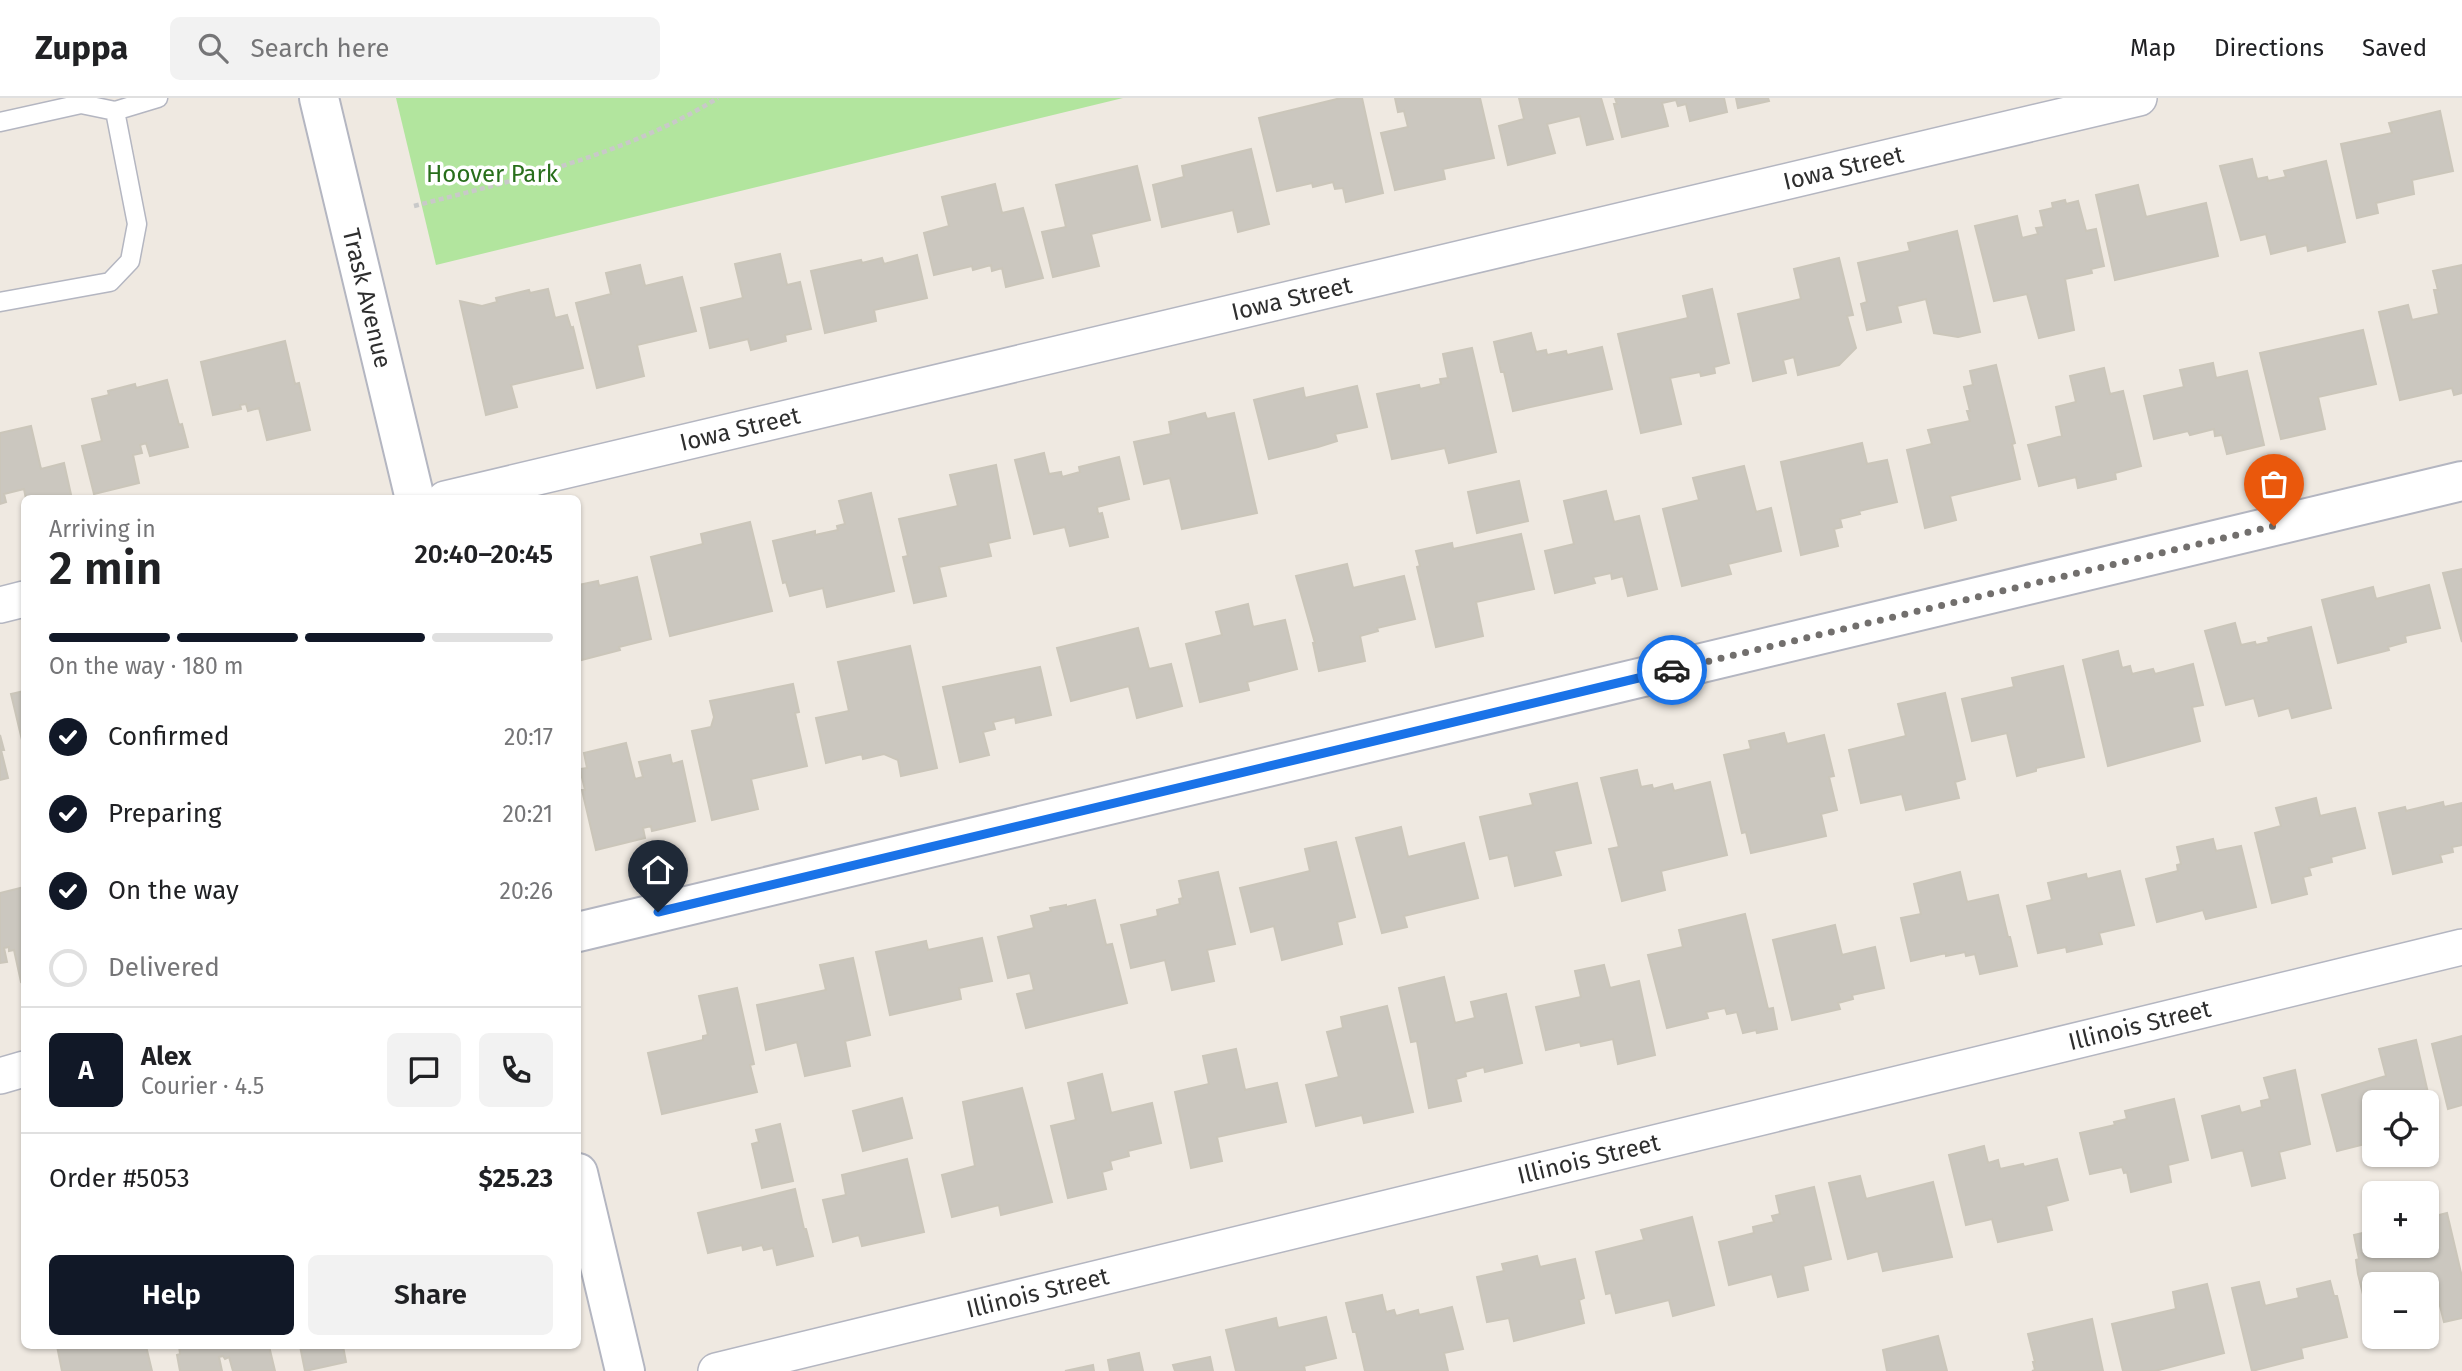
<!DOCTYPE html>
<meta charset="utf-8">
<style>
:root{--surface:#fff;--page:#f2f2f2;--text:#202124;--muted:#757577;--line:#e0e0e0;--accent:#111827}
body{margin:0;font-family:"Fira Sans",sans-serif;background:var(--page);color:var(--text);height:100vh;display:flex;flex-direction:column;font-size:26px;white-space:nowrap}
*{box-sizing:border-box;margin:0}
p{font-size:23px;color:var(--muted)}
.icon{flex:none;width:38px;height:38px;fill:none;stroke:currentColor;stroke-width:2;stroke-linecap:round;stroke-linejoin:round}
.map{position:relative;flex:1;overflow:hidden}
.details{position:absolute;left:21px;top:397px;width:560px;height:854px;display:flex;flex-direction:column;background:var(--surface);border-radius:10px;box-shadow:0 2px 5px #0004}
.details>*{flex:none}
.fabs{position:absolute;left:2362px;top:992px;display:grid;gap:14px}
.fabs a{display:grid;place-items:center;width:77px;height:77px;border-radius:10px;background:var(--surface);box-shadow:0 2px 5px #0004;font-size:35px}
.pin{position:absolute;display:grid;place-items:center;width:60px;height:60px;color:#fff;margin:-72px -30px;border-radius:50% 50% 50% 0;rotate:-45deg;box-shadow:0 0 7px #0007}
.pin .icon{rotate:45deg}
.courier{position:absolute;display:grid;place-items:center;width:70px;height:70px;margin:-35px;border:5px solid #1a73e8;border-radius:50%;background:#fff;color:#222;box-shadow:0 2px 9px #0007}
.summary em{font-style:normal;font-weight:600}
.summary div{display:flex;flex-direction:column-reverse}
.summary{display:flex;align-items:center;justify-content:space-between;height:119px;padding:0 28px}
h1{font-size:46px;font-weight:600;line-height:52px}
.bar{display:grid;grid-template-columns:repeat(4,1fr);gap:10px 7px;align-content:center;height:84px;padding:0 28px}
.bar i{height:9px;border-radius:5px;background:var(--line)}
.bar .on{background:var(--accent)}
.bar p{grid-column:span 4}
.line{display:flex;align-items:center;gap:18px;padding:0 28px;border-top:2px solid var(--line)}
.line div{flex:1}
.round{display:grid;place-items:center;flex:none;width:74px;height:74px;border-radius:10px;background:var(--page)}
ol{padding:0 28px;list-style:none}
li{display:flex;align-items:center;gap:21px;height:77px}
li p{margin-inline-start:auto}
li .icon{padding:7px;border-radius:50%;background:var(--accent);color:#fff;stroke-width:4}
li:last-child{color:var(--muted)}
li i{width:38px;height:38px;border:4px solid var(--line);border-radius:50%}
.action{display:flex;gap:14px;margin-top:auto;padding:14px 28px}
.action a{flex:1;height:80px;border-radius:10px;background:var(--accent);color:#fff;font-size:28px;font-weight:600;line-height:80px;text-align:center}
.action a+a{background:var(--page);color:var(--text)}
header{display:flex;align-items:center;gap:42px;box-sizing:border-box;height:98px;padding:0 35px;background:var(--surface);border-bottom:2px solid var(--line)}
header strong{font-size:33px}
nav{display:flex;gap:38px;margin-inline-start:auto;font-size:24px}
.search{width:490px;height:63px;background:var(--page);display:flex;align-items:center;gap:18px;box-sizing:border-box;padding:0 24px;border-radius:10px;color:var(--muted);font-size:26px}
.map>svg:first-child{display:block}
.green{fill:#b2e59e}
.building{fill:#cbc7bf;stroke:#cbc6ba;stroke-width:2}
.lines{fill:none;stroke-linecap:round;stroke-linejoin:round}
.lane-casing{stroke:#b4b6c1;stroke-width:21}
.street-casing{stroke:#b4b6c1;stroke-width:38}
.secondary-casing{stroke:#b4b6c1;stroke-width:42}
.path{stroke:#c9c9c9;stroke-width:4.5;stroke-dasharray:5 3.5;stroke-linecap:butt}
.lane{stroke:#fff;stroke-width:18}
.street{stroke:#fff;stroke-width:35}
.secondary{stroke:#fff;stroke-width:38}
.done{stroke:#726f6d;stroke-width:7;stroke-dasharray:0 12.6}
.route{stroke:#1a73e8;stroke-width:9}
.labels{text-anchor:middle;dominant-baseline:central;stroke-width:7;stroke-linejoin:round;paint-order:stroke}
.street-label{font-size:24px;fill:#2e2e2e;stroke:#fff}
.park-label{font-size:24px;fill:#286e1b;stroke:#fff}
</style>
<header>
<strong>Zuppa</strong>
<div class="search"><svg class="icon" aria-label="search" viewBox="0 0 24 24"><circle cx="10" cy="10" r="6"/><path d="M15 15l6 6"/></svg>Search here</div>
<nav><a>Map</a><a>Directions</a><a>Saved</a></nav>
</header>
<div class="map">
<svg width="2462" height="1273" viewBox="0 0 2462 1273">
<rect width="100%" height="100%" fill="#efe9e1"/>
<path class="green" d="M396,0H1123L436,167Z"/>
<path class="building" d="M1341,0H1362L1383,95L1346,104L1343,90L1335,91L1333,84L1313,89L1312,85L1277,93L1259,20Z
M1395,0H1480L1494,60L1443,71L1445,81L1395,92L1381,35L1408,29L1404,13L1398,14Z
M1519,0H1601L1613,41L1587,47L1580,18L1547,26L1555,55L1508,67L1499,28L1524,21Z
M1615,0H1724L1727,14L1690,23L1686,6L1678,8L1676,2L1662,5L1668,28L1622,39L1614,6H1617Z
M1736,0H1768L1769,3L1738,10Z
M2440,13L2453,73L2412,82L2414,96L2376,105L2378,115L2357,120L2341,46L2392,35L2389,25Z
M1251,51L1269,126L1238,134L1233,112L1162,129L1153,87L1184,79L1182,68Z
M2252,61L2257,81L2267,79L2268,83L2286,79L2284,73L2326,63L2345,144L2308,153L2307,147L2271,156L2266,136L2241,142L2220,68Z
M1137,68L1150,122L1091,136L1099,168L1053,179L1042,134L1066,129L1056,87Z
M995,86L1002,115L1023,110L1043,180L1006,189L1002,170L992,173L991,167L973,172L972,168L934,177L924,135L949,128L942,99Z
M2138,87L2146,119L2206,105L2218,158L2115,182L2096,97Z
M2065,102L2066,106L2078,103L2086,133L2096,131L2104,168L2091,171L2092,175L2065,181L2074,232L2039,240L2027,196L1994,203L1975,128L2017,118L2022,140L2038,136L2036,130L2044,129L2040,113L2053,110L2052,105Z
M1957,133L1980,234L1958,239L1934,235L1926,201L1897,208L1901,224L1867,232L1861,206L1867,204L1858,165L1910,153L1908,145Z
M780,156L787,187L800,184L811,231L785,237L786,243L751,252L748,241L710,250L701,210L743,200L735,166Z
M917,157L927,200L874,212L876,223L825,235L811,173L861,162L862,165L882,160L884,166Z
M1839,160L1853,217L1847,218L1856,250L1839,267L1798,277L1794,259L1783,262L1786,275L1753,283L1738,216L1801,201L1794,171Z
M640,167L645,188L682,179L696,233L637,247L644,278L597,290L576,205L611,196L606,175Z
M2462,167V295L2454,297L2452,290L2400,302L2379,214L2408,207L2412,222L2439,216L2434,192H2438L2433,173Z
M548,191L555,220L567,217L571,230L573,229L583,270L511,287L517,309L486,317L460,203L482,208L497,204L496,200L529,192L530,195Z
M1712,191L1729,265L1714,269L1715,275L1701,278L1700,274L1670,280L1681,326L1641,335L1618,236L1688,220L1683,198Z
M2363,232L2376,286L2318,299L2325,331L2281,341L2260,255Z
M1531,235L1536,254L1546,252L1547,257L1566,253L1567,257L1602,249L1612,291L1513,313L1504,274H1501L1494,244Z
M285,243L295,286L299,285L310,332L267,342L259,310L248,313L246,306L240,307L241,311L213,317L201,264Z
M1472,250L1496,354L1449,365L1445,350L1392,361L1377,296L1419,287L1420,291L1441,286L1440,281L1448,280L1443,256Z
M2213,265L2216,280L2247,273L2264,347L2227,356L2222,337L2215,338L2214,331L2190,337L2188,333L2154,341L2144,298L2184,289L2180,272Z
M1996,267L2015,345L2012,346L2020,381L1950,398L1956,422L1925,430L1907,352L1932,346L1928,332L1970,323L1967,313H1970L1964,289L1973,287L1970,273Z
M2104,270L2110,296L2123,293L2141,368L2115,375L2116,381L2078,390L2076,379L2039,388L2028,347L2062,338L2056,309L2076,304L2070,278Z
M167,282L179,327L182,326L188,349L150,358L146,345L140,347L142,355L133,357L139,385L94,396L82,348L102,343L92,301L109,297L108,293L135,286L136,290Z
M1357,288L1367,329L1335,336L1337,343L1318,349L1269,361L1254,302L1303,290L1305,300Z
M1205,315L1207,321L1234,315L1257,415L1182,431L1170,380L1144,386L1134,344L1171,336L1169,324Z
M31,328L41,371L64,365L72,401H26L24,391L4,396L6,404L0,406V335Z
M1862,345L1867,366L1887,362L1897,404L1859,413L1860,416L1840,421L1842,429L1834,431L1838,448L1801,457L1781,364Z
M1044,355L1049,376L1061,374L1062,379L1080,374L1079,369L1119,359L1129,401L1097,409L1098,416L1102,415L1108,439L1070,448L1065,429L1034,436L1015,362Z
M996,367L1010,440L988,445L991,458L939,469L946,498L914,505L903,459L908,458L899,421L958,408L950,377Z
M1744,368L1756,414L1771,410L1781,453L1728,466L1731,476L1682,488L1663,411L1699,402L1693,380Z
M1519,383L1528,423L1477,435L1468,394Z
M1606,393L1614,424L1639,418L1657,491L1628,498L1623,478L1612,481L1611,475L1593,479L1595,485L1555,495L1545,453L1574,446L1564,403Z
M871,395L894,493L827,509L823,490L790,498L786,484L783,485L773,443L815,433V437L838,432L837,428L845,426L839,403Z
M750,424L772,513L670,538L651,459L703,446L701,436Z
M1521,436L1534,491L1476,504L1483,538L1436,549L1417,469L1420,468L1416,453L1452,445L1453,451Z
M1347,466L1353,490L1404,478L1415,521L1377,530L1378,533L1360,538L1365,563L1319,573L1313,545H1315L1296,478Z
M2462,471V544L2443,475Z
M637,479L651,541L619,549L620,552L578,563V487L598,483L599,488Z
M2429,487L2440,530L2405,538L2406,544L2388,549L2389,552L2338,565L2322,502L2373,489L2376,501Z
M1248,506L1253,529L1285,522L1297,571L1247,584L1249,592L1200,604L1186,546L1222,537L1216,514Z
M2235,525L2241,547L2255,544L2256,547L2269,544L2268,540L2311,529L2331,610L2292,620L2289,610L2259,618L2254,600L2226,607L2205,533Z
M1138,530L1149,571L1171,566L1182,608L1137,620L1129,588L1071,603L1057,550Z
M910,548L937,670L901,678L898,662L884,656L863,661L862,656L826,665L816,620L849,613L838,564Z
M2118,553L2122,570L2130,568L2132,576L2153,571L2155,576L2193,566L2203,607L2192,609L2200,643L2108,668L2083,562Z
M2063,568L2084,659L2036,670V673L2017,678L2007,635L1972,643L1962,601L2014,589L2012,580Z
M1040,569L1051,617L1016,625L1015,619L993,624L995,631L983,634L989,657L960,664L943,589Z
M793,586L799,614L795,615L807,668L751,681L758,711L712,722L692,633L711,629L714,619L710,603Z
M24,593V641L22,642L11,596Z
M1945,595L1965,681L1955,684L1959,700L1906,712L1902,696L1861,705L1849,652L1906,638L1898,606Z
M1784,635L1787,646L1824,637L1834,678L1829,679L1837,712L1821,716L1826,738L1751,755L1746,734L1742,735L1724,657L1751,651L1749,643Z
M0,637L4,652H1L8,680L0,682Z
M626,645L635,681L643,679L639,664L670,657L672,666L682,663L695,723L652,733L651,728L643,730L645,740L596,752L582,692H585L580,671L587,670L584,655Z
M1637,672L1641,689L1652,687L1653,691L1672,686L1674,693L1710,684L1727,757L1661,773L1665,792L1622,803L1609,751L1619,749L1601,680Z
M1577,685L1591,745L1554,753L1561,777L1515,788L1508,757L1490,761L1480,719L1533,707L1530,696Z
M2316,700L2320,718L2355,710L2365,750L2331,759L2332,764L2309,770L2311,777L2303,779L2307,796L2272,805L2255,735L2281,728L2276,710Z
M2443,704L2444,709L2462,705V747L2452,749L2453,754L2440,757L2442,764L2393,776L2379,715L2405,709L2406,713Z
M1401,729L1408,759L1464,745L1478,800L1404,818L1407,829L1382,835L1356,740Z
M2213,741L2216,753L2241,748L2256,809L2206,821L2203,812L2157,824L2146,781L2178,773L2177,767L2181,766L2177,749Z
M1336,744L1355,819L1337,824L1342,846L1282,862L1274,828L1251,834L1240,790L1310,773L1305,751Z
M2120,773L2134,827L2099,835L2102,846L2067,854L2066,849L2038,855L2027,808L2052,802L2048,785L2086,776L2087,781Z
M1218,774L1235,846L1207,852L1214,883L1172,892L1165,862L1131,870L1121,827L1158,818L1157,812L1180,806L1179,801L1183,800L1179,783Z
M1960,774L1967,804L1998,797L2008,839H2010L2017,868L1980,876L1975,856L1966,858L1965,854L1946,858V855L1911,863L1901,820L1921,816L1914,786Z
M24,789V883L21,884L14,852L9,853V849L4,850L7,864L0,865V795Z
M1095,802L1106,847L1112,846L1127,905L1026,930L1017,896L1034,892L1030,875L1008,880L998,839L1034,830L1031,818L1051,813L1050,810L1066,807V809Z
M1745,816L1768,911L1773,910L1777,931L1757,935L1756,932L1743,935L1737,914L1727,916L1725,910L1706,914L1708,920L1667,930L1648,857L1683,849L1679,832Z
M1835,827L1842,857L1875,849L1884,890L1852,897L1853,901L1838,905L1840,911L1792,922L1773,842Z
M982,840L992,883L959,890L961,901L890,917L876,854L926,843L928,852Z
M853,860L870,937L845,943L850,968L805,978L797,944L766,952L757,907L826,892L820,867Z
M1604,867L1610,890L1639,883L1655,957L1618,966L1613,941L1581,948L1580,944L1546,952L1536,909L1581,899L1575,873Z
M1444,879L1455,925L1475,920L1471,904L1506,896L1522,965L1485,974L1484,969L1465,974L1466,978L1456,981L1461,1003L1429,1010L1417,943L1411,944L1399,890Z
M737,890L754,966L750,967L757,994L662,1016L648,955L703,942V938L708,937L699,898Z
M1387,908L1413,1014L1364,1025L1362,1017L1316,1028L1306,987L1339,979L1327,934L1343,930L1341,919Z
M2462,938V1007L2448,1011L2432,946Z
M2416,942L2438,1039L2427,1042V1004H2375V1055L2372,1056L2369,1045L2337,1053L2322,997L2386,978L2379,951Z
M1236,951L1245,992L1277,985L1286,1024L1217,1039L1222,1063L1191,1070L1175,994L1209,986L1203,958Z
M2295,972L2310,1046L2279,1054L2285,1080L2252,1088L2243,1052L2212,1060L2202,1018L2239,1008L2241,1015L2262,1009L2261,1003L2270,1001L2264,980Z
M1102,976L1111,1015L1152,1005L1161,1045L1128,1053L1129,1058L1110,1063L1112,1071L1102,1074L1106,1091L1068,1100L1051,1028L1076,1022L1068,985Z
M1022,990L1052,1104L1001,1117L999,1107L952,1119L942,1077L975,1068L963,1004Z
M902,1000L912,1040L863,1053L853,1013Z
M2174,1001L2188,1062L2168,1067L2171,1084L2131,1094L2127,1074L2124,1075L2122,1069L2090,1076L2080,1035L2115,1027L2114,1024L2127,1021L2125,1013Z
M780,1026L793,1083L762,1090L752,1046L759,1044L756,1032Z
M1984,1048L1988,1065L1998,1062L2000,1071L2023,1066L2024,1069L2057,1061L2068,1102L2046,1108L2052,1132L1998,1144L1992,1121L1966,1127L1949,1057Z
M907,1061L924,1134L862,1148L859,1137L833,1144L823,1102L846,1097L842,1077Z
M1860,1078L1866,1101L1933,1084L1952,1159L1883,1173L1878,1153L1848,1161L1829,1085Z
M1814,1089L1831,1161L1803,1168L1808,1192L1778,1199L1772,1176L1729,1187L1719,1144L1754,1135L1753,1129L1774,1124L1772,1118L1780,1116L1776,1098Z
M795,1091L804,1131H806L813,1158L777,1167L773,1150L764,1152L762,1147L743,1152L742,1147L708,1155L698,1115Z
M2447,1115L2462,1179V1220L2444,1224L2439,1204L2431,1206L2429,1199L2427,1200V1186H2375V1223L2370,1225L2358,1176L2356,1162L2359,1161L2354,1137L2375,1132V1148H2427V1120Z
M1692,1119L1714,1207L1673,1218L1669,1202L1616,1215L1611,1195L1606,1196L1596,1154L1644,1142L1641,1132Z
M1537,1158L1540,1169L1575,1161L1584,1200L1579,1202L1584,1225L1514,1243L1509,1220L1487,1224L1477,1179L1504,1173L1502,1166Z
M2330,1183L2334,1198H2337L2347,1239L2301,1250L2303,1260L2252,1273L2232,1190L2259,1184L2265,1208L2299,1200L2297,1191Z
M2207,1186L2224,1255L2155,1273H2123L2112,1226L2176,1211L2173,1194Z
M1382,1197L1386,1214L1394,1212L1396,1218L1418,1212L1419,1217L1452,1209L1463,1251L1444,1255L1448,1273H1365L1356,1234H1353L1346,1205Z
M1326,1219L1336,1260L1304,1268L1305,1273H1236L1226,1232L1276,1220L1278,1230Z
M2092,1221L2103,1273H2032L2035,1272L2033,1264H2035L2028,1236Z
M1938,1238L1947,1273H1887L1883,1252Z
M57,1248H146L152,1273H62Z
M179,1248H269L275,1273H233L229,1259L225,1261L223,1258L219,1259L222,1273H180L177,1257L180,1256Z
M300,1248H343L346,1264L305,1273Z
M1139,1255L1143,1273H1110L1108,1262Z
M1210,1259L1213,1273H1175L1173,1267Z
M1093,1267L1094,1273H1065Z"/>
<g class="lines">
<g class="lane-casing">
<path id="lane" d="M0,24L81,6L115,13L158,0
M0,204L110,184L130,163L137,126L115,13"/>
</g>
<g class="street-casing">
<g id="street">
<path id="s1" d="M445,401L2139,0"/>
<path d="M0,507L24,501"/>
<path d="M0,978L24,971"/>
<path id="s2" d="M716,1273L2462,849"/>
</g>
</g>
<g class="secondary-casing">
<g id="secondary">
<path id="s3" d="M319,0L415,401"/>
<path d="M578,834L2462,383"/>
<path d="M578,1075L625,1273"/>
</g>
</g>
<path class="path" d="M414,108C519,81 625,57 718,0"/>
<use href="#lane" class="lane"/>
<use href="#street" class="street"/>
<use href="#secondary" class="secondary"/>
</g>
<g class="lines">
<path class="done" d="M1672,572L2274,428"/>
<path class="route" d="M658,814L1672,572"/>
</g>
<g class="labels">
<g class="street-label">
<text stroke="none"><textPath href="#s1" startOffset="1437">Iowa Street</textPath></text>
<text stroke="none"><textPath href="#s3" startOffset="206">Trask Avenue</textPath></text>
<text stroke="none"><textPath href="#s1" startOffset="870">Iowa Street</textPath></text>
<text stroke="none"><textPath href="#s1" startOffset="303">Iowa Street</textPath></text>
<text stroke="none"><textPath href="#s2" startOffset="1465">Illinois Street</textPath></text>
<text stroke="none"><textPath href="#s2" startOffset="898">Illinois Street</textPath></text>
<text stroke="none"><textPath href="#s2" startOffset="331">Illinois Street</textPath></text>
</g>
<g class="park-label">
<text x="492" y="76">Hoover Park</text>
</g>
</g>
</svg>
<div class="fabs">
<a><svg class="icon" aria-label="locate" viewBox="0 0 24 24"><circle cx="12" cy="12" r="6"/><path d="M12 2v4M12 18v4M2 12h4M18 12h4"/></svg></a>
<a>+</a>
<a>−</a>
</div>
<div class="pin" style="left:2274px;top:428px;background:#ea580c"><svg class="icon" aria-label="bag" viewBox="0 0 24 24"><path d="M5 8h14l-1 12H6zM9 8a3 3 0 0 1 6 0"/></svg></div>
<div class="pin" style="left:658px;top:814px;background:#1f2937"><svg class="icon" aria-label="home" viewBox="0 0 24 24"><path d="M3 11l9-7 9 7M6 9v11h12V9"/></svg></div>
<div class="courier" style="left:1672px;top:572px"><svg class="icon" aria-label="car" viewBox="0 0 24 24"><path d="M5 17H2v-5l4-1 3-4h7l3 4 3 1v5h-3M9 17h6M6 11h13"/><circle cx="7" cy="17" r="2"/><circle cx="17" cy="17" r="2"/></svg></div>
<section class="details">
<div class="summary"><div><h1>2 min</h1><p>Arriving in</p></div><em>20:40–20:45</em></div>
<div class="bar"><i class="on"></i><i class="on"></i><i class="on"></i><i></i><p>On the way · 180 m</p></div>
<ol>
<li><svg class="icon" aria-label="check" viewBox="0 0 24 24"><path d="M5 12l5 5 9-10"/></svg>Confirmed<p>20:17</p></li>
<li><svg class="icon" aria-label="check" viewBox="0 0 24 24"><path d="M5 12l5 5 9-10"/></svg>Preparing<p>20:21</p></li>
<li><svg class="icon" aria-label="check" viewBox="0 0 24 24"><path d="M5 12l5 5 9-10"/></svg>On the way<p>20:26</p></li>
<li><i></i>Delivered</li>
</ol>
<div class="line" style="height:126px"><b class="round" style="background:var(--accent);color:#fff">A</b><div><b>Alex</b><p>Courier · 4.5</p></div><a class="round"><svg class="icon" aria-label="chat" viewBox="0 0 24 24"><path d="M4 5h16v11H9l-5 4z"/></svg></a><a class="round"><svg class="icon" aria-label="phone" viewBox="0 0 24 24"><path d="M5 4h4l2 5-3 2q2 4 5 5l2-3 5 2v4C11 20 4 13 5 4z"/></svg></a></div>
<div class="line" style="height:91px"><div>Order #5053</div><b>$25.23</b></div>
<div class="action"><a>Help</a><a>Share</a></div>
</section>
</div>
